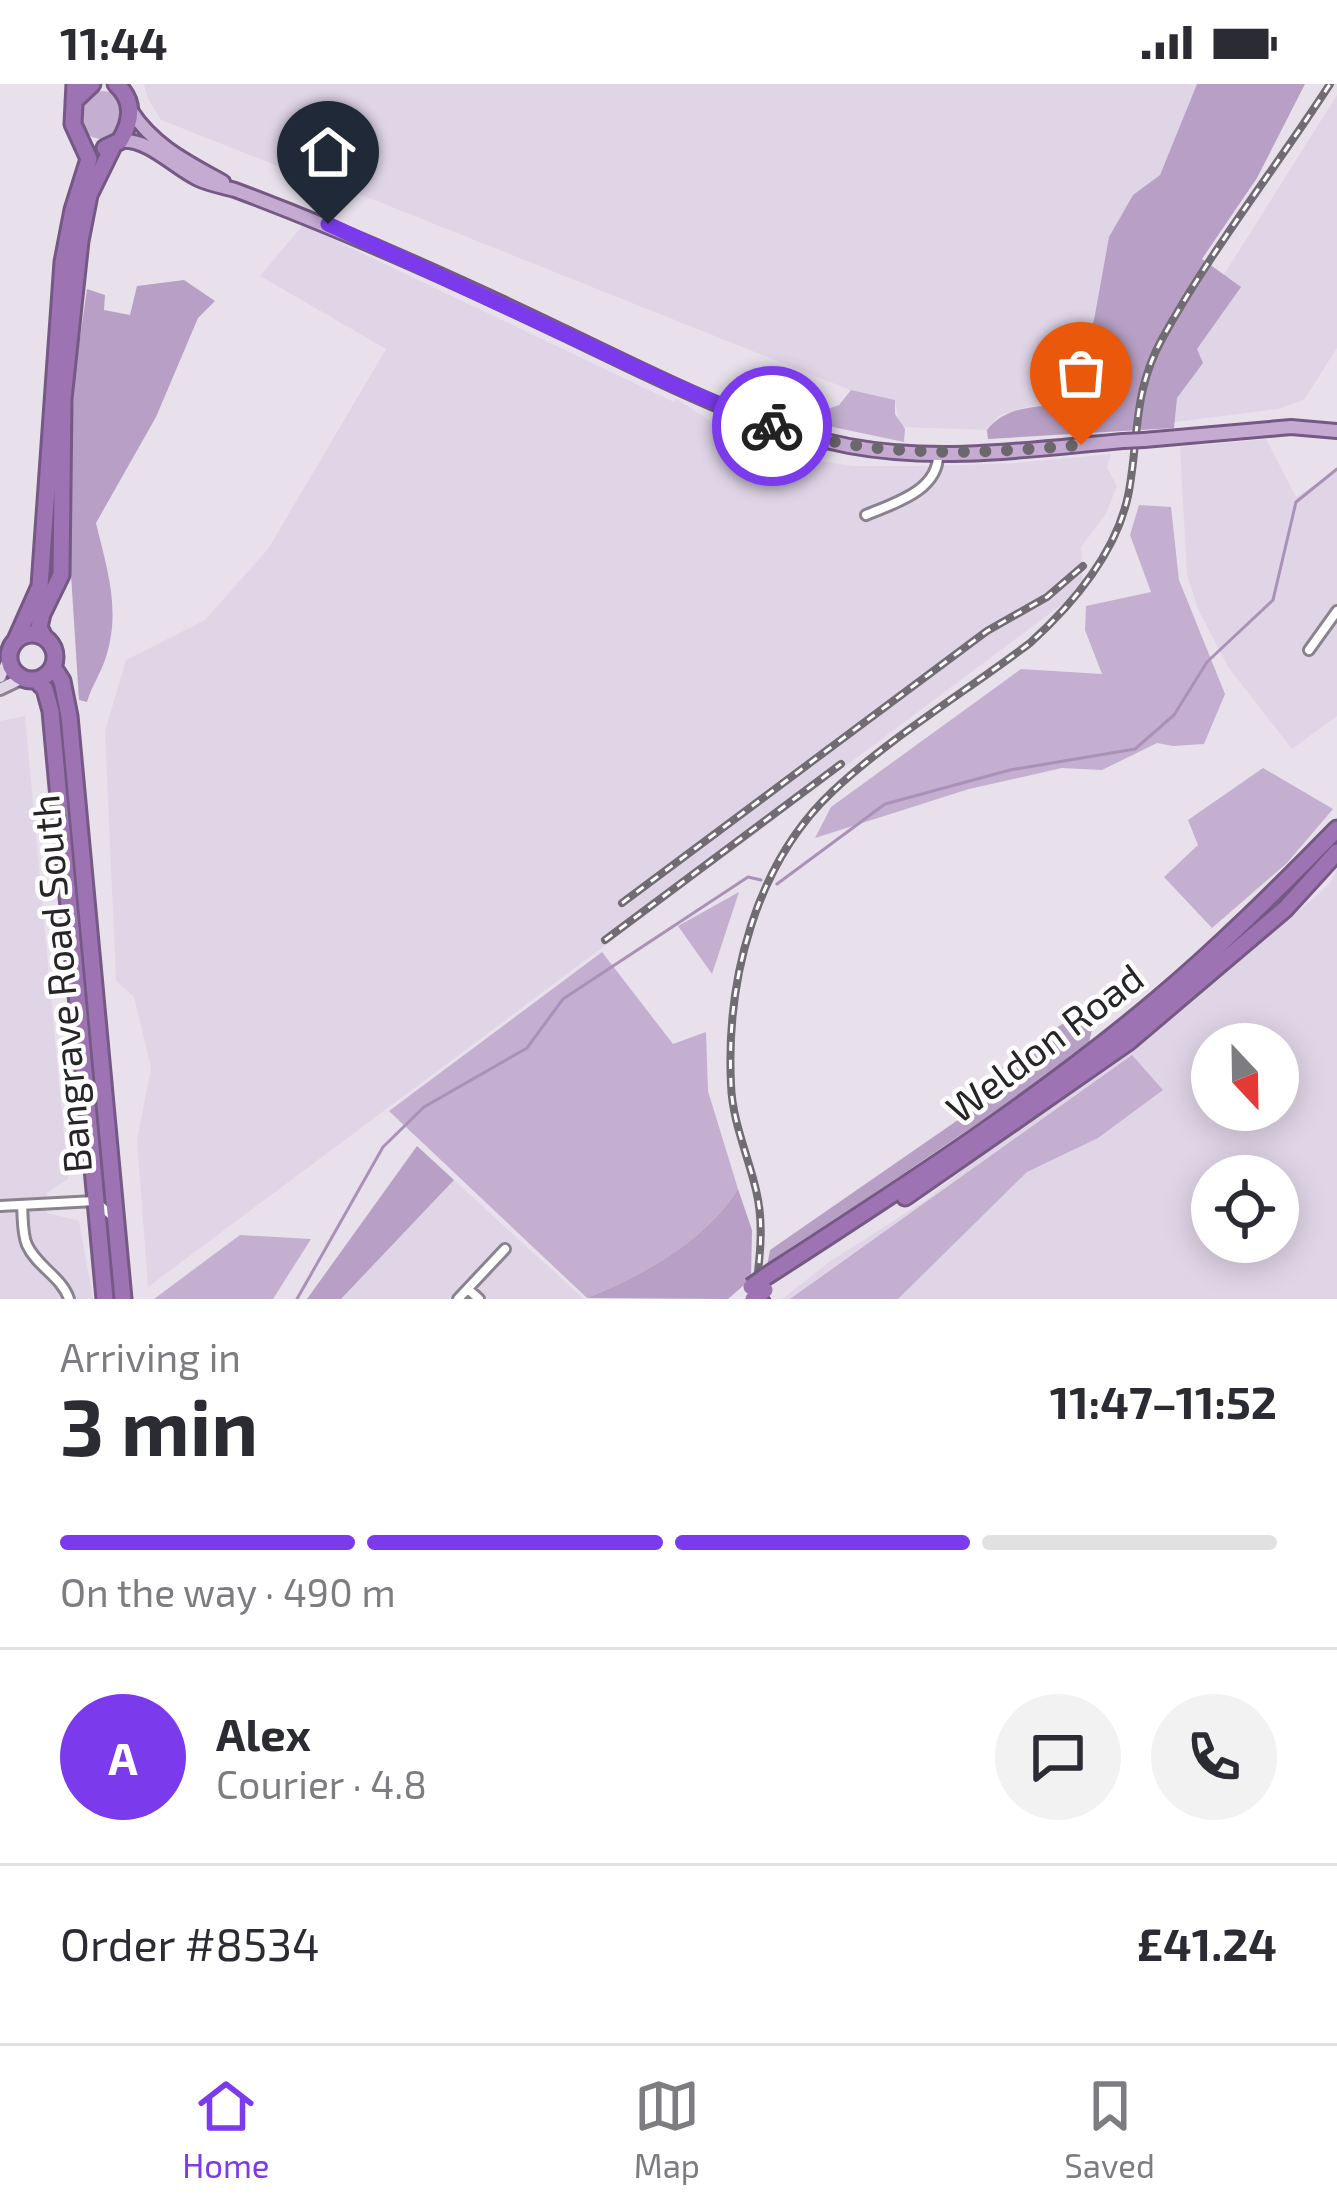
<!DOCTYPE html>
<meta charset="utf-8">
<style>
:root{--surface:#fff;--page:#f2f2f3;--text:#2b2b33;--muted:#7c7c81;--line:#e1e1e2;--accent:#7c3aed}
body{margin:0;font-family:"Exo 2",sans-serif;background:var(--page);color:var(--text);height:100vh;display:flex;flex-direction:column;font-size:45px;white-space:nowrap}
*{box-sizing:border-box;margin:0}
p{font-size:39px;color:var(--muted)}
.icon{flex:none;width:66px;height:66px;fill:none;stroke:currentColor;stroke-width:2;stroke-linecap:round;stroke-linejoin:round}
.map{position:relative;height:1215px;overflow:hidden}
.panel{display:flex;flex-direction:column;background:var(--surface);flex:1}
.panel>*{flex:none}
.needle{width:78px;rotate:158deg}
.controls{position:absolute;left:1191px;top:939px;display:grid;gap:24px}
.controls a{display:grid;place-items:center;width:108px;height:108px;border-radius:50%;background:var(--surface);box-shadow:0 6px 30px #0003;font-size:60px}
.pin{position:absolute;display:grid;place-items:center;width:102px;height:102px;color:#fff;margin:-123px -51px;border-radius:50% 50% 50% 0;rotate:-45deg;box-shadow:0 0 12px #0007}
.pin .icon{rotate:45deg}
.courier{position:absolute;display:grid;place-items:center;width:120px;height:120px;margin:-60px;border:9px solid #7c3aed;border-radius:50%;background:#fff;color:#222;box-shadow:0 3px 15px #0007}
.overview em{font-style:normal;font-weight:700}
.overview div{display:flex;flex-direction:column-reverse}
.overview{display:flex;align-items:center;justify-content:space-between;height:204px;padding:0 60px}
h1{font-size:78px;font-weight:700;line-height:90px}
.bar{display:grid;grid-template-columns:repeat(4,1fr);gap:18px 12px;align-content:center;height:144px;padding:0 60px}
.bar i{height:15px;border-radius:9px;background:var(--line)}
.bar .on{background:var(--accent)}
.bar p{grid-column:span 4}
.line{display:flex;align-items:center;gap:30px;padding:0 60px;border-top:3px solid var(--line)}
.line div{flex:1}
.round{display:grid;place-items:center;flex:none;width:126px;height:126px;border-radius:63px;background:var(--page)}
.status{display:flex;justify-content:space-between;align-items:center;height:84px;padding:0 60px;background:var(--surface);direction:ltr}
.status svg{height:33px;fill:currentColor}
.tab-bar{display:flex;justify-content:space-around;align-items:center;height:168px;border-top:3px solid var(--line);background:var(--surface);font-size:33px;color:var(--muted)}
.tab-bar a{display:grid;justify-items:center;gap:6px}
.tab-bar .on{color:var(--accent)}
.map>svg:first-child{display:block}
.built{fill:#e0d5e7;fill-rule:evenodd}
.green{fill:#c4afd0}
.forest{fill:#b89fc5}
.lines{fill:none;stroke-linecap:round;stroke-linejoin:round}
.stream{stroke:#aa91b7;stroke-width:3}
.street-casing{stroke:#8a838e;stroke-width:14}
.secondary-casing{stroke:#8a838e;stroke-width:16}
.primary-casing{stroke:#755883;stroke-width:18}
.highway-casing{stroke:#755883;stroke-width:21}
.street{stroke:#fff;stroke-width:8}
.secondary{stroke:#e2d5e8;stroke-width:10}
.primary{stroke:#c5abd2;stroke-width:12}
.highway{stroke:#9e73b4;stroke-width:15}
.rail-casing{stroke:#716c73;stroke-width:8}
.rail{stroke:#fff;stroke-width:3;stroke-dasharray:9;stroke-linecap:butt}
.primary-bridge-casing{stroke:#755883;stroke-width:18;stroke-linecap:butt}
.highway-bridge-casing{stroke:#755883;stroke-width:21;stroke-linecap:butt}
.primary-bridge{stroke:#c5abd2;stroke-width:12}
.highway-bridge{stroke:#9e73b4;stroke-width:15}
.done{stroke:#6b676d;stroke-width:12;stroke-dasharray:0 21.6}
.route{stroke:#7c3aed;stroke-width:15}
.labels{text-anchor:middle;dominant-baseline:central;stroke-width:9;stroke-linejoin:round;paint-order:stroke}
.street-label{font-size:39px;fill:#282529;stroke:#fff}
</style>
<div class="status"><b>11:44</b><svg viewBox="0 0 49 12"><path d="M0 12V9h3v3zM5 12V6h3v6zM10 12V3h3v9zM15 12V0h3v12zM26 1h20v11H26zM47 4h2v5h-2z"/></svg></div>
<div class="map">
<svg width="1337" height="1215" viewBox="0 0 1337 1215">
<rect width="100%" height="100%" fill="#e8e1ec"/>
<path class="built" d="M144,0H1197L1160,91L1133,111L1109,153L1094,236L1064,320L1027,323L998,332L987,346L900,343L895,316L850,306L319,94L316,97L161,36L148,15Z
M1337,11V264L1304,316L1278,325L1152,341L1170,276Z
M303,141L674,318L677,315L718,342L786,372L853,382H934L1016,379L1111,370L1107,383L1117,402L1106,430L1081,463L1083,497L1064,519L148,1203L137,1056L151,984L134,913L116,897L105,647L126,576L205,536L268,465L386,265L260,192Z
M1266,355L1296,413L1337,387V632L1292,665L1228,583L1198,525L1187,491L1180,363Z
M25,632L68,1095L47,1109V1129L79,1137L93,1215H0V637Z
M1337,785V1215H782L829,1178L926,1116L981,1071L1137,963L1315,813L1331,798ZM1212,960H1278V1026H1212ZM1212,1092H1278V1158H1212Z
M454,1096L584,1215H341Z"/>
<path class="green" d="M78 31a24 24 0 1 1 48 0a24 24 0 1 1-48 0Z
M851,306L895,316V330L905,345L904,358L814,339L817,329L839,321Z
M1139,421L1171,423L1179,496L1225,610L1204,660L1173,662L1157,659L1102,686L1062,684L969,705L815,754L831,723L1021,585L1102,590L1085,546L1086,522L1151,508L1130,451Z
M1263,684L1333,725L1287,779L1212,844L1164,793L1198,761L1188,736Z
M739,808L712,890L678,842Z
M602,868L673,960L706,948L708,1007L738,1105C704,1158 645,1190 587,1214L389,1027Z
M1132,971L1163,1006L1098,1054L1027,1088L898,1215H790Z
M240,1151L311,1155L273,1215H154Z"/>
<path class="forest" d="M1197,0H1305L1257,94L1202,175L1241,203L1197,265L1203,279L1177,314L1174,344L988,355L987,346C1006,322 1035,323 1065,320L1094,236L1109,153L1133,111L1160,91Z
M184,196L215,217L198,234L156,333L96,439C107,485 121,526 106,573C101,589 92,601 87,618L79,616L70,475L71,317L87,205L105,211L104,226L130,231L137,202Z
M1080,927L1093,941L1089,959L1077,972L767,1182L770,1166L968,1029L979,1000Z
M417,1062L454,1096L341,1215H307Z
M738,1105L752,1146L751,1195L728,1215L587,1214C645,1190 704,1158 738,1105Z"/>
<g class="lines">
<path class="stream" d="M777,800L885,720L1010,686L1135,665L1174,631L1207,578L1273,516L1296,418L1337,385
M297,1215L383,1063L424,1023L527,964L563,915L748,793L761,796"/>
<g class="street-casing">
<path id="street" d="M866,431C895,419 939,406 938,370
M1309,566L1337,527
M22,1121C23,1134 22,1150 27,1161C37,1183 62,1193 69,1215
M0,1122L95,1117L112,1132
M468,1205L479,1215
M458,1215L505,1165"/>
</g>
<g class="secondary-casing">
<path id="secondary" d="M0,593L9,574
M0,605L23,594"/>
</g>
<g class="primary-casing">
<path id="primary" d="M131,27C154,62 187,78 223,98
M120,57C148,54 173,83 198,95C211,101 221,102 235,106C347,148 454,196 562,248C655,292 747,342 849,362C940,379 1032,365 1123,357
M1144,356L1291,343L1337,347"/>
</g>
<g class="highway-casing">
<path id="highway" d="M74,17L92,0
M105,64L120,57C132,37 135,17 116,0
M9 573a23 23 0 1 1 46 0a23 23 0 1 1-46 0Z
M44,553L39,543L42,530L61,491L63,315L80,157L89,111L113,62
M16,556L40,502L63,178L73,126L89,75L73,40L75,0
M53,583L62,597L69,632L123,1215
M36,596L45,605L51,627L105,1215
M905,1113L1128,958L1285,825L1337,768
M765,1193C899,1106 1035,1019 1157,916C1220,863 1279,804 1337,745"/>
</g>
<use href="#street" class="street"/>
<use href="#secondary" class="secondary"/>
<use href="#primary" class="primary"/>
<use href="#highway" class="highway"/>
<g class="rail-casing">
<path id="rail" d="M622,819L987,547L1047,513L1083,482
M605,856L841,680
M755,1215C759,1179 765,1142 756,1106C748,1071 732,1037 731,1000C726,897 755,780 833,707C888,655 968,606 1030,559C1073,520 1118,467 1129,407C1139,351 1133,308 1162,255C1211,166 1275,85 1330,0"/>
</g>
<use href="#rail" class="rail"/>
<g class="primary-bridge-casing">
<path id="primary-bridge" d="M1123,357L1144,356"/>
</g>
<g class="highway-bridge-casing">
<path id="highway-bridge" d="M751,1203L765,1193
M753,1215L765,1206"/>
</g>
<use href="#primary-bridge" class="primary-bridge"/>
<use href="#highway-bridge" class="highway-bridge"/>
</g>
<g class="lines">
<path class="done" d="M772,342C875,375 975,370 1081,361"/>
<path class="route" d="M328,140L678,303L772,342"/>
</g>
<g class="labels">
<g class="street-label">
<text transform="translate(60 900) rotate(-95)">Bangrave Road South</text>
<text transform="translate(1044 958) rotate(-37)">Weldon Road</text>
</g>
</g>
</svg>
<div class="controls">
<a><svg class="needle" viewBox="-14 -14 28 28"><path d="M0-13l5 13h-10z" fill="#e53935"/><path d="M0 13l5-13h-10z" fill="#7c7c81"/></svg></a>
<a><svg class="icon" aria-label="locate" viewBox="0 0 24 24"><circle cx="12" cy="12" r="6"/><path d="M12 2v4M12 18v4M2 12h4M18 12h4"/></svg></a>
</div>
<div class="pin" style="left:1081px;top:361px;background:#ea580c"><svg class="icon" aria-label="bag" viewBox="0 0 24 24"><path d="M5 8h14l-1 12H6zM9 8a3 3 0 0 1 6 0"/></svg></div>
<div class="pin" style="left:328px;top:140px;background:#1f2937"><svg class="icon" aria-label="home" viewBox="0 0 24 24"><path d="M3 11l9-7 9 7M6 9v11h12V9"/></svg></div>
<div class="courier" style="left:772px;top:342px"><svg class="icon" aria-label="bike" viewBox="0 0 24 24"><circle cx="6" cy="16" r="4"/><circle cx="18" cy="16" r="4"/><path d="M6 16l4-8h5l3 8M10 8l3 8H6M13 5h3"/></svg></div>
</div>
<section class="panel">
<div class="overview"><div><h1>3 min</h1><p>Arriving in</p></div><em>11:47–11:52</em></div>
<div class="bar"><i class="on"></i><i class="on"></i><i class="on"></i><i></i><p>On the way · 490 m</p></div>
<div class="line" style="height:216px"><b class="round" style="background:var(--accent);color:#fff">A</b><div><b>Alex</b><p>Courier · 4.8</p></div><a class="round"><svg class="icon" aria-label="chat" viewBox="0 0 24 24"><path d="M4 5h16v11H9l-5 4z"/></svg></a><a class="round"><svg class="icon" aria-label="phone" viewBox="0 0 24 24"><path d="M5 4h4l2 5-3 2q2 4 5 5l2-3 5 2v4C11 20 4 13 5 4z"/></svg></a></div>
<div class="line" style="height:156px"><div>Order #8534</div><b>£41.24</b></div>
</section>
<nav class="tab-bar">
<a class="on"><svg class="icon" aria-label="home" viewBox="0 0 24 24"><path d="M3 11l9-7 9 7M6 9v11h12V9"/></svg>Home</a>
<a><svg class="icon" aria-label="map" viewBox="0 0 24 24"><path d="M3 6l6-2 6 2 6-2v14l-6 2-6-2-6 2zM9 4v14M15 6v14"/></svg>Map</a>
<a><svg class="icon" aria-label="saved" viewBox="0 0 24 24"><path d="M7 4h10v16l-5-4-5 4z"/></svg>Saved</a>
</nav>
